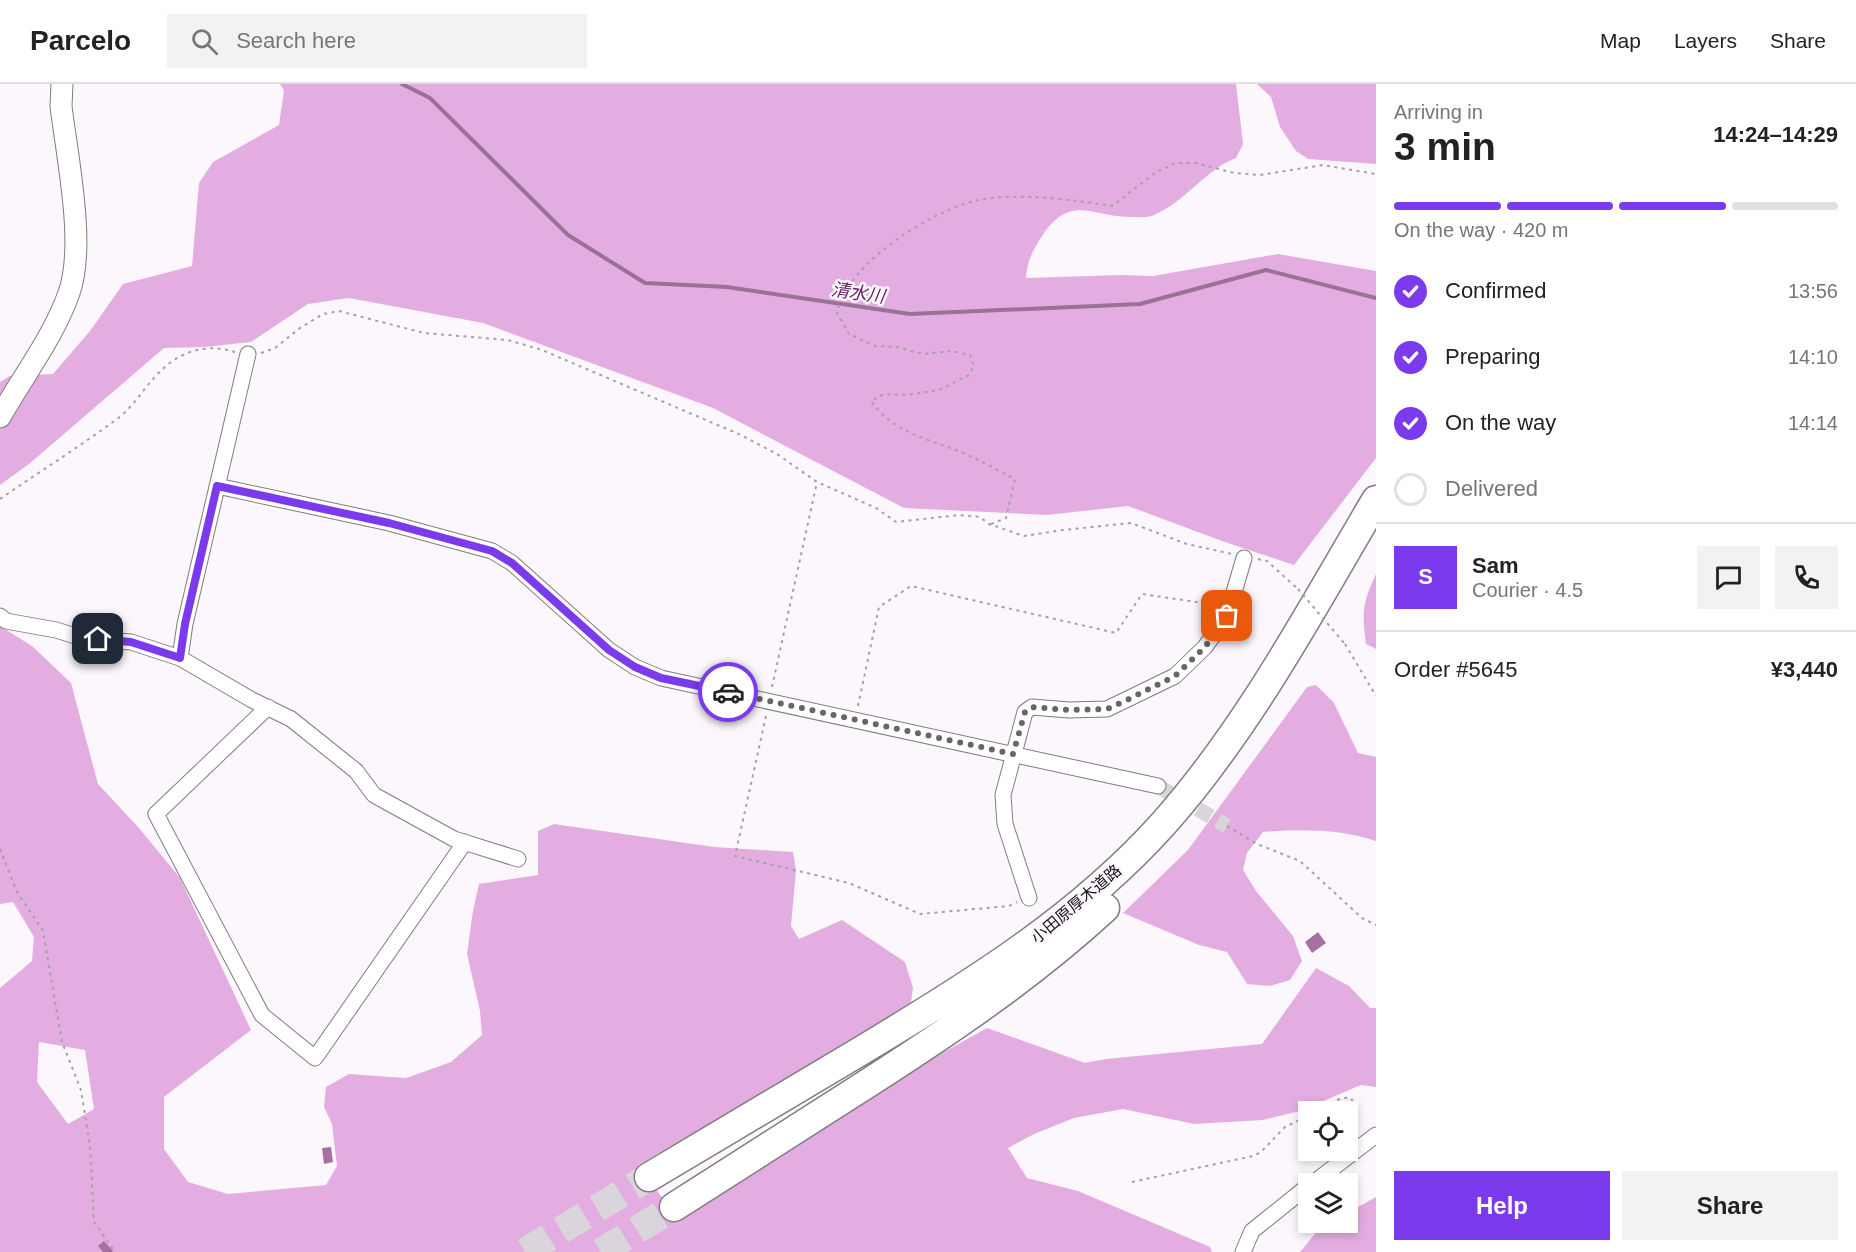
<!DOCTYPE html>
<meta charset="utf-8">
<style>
:root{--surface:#fff;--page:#f2f2f2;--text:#222;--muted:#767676;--line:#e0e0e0;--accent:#7c3aed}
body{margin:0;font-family:Arial,"Noto Sans JP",sans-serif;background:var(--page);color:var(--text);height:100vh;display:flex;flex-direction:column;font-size:22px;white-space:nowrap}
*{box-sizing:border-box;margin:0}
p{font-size:20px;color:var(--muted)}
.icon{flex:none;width:33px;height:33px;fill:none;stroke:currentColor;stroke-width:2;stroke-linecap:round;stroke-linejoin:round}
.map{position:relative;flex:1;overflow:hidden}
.details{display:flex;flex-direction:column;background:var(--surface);width:480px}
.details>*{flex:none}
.controls{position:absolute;left:1298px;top:1017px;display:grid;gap:12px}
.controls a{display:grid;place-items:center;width:60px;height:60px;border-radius:0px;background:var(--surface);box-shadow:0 3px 9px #0003;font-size:30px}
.pin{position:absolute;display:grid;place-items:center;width:51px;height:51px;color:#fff;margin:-26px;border-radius:12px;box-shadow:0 3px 9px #0006}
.courier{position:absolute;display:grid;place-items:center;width:60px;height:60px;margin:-30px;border:4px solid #7c3aed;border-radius:50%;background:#fff;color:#222;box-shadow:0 2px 8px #0007}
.overview em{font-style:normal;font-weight:700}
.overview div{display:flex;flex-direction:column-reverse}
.overview{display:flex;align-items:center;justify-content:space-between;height:102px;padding:0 18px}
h1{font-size:39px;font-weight:700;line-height:45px}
.bar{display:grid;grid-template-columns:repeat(4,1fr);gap:9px 6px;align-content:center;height:72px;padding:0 18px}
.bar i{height:8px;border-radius:4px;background:var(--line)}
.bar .selected{background:var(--accent)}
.bar p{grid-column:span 4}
.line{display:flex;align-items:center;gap:15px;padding:0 18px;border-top:2px solid var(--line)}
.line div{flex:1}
.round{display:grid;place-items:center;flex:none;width:63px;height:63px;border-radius:0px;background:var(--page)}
ol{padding:0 18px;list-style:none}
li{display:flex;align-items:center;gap:18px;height:66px}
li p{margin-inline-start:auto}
li .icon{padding:6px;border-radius:50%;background:var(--accent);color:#fff;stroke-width:4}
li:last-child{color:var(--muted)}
li i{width:33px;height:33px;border:3px solid var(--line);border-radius:50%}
.cta{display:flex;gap:12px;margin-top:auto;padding:12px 18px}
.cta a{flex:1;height:69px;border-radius:0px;background:var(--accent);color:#fff;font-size:24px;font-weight:700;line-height:69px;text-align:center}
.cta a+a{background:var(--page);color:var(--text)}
header{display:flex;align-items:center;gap:36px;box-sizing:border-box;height:84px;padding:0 30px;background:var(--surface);border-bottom:2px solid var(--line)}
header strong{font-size:28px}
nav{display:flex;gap:33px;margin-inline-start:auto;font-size:21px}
.search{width:420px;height:54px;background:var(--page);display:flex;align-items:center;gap:15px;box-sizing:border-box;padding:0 21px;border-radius:0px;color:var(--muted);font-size:22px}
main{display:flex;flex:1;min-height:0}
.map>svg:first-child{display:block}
.forest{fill:#e4ade1;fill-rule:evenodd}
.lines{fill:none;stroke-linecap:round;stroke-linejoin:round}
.stream{stroke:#997296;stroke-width:4}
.building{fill:#a571a2}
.street-tunnel{stroke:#dad5da;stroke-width:15;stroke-dasharray:15 8;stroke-linecap:butt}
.highway-tunnel{stroke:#dad5da;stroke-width:28;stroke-dasharray:28 14;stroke-linecap:butt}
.street-casing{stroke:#807c80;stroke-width:17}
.secondary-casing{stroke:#807c80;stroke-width:23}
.highway-casing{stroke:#807c80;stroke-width:31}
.path{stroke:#a4a0a4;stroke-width:2;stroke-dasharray:3 4.5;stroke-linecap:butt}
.street{stroke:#fff;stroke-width:15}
.secondary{stroke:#fff;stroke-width:21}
.highway{stroke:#fff;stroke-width:28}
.path-bridge{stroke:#a4a0a4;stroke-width:2;stroke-dasharray:3 4.5;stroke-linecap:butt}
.done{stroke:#676567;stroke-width:6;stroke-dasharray:0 10.8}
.route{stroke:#7c3aed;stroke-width:8}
.labels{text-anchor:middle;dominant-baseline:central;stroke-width:5;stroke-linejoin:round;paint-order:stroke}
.street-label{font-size:16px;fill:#171617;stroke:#fcf7fc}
.water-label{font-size:18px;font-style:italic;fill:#642362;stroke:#fcf7fc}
</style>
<header>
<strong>Parcelo</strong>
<div class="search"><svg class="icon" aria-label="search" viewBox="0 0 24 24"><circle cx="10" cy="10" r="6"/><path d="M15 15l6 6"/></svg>Search here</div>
<nav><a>Map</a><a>Layers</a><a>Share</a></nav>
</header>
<main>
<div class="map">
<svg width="1376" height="1168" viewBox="0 0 1376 1168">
<rect width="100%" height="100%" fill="#fcf7fc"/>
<path class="forest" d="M280,0H1236L1243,60L1236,74C1205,86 1185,118 1154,131C1149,134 1141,133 1136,133C1093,135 1072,107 1042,152C1033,166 1027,177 1026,194L1121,191L1153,192L1278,170L1376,187V374L1294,481L1222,457L1128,422L1047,431L904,424L713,324L483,239L349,214L308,220L251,258L205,263L164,264L29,380L0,401V298L10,292L53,290L90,247L123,200L192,182L199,99L213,78L279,41L284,6Z
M1257,0H1376V80L1308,75L1296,67L1280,43L1271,13Z
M1376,490V565L1366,560C1362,527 1362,520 1376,490Z
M0,542L32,562L71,599L98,700L139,744L180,794L251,946L164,1013V1065L188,1098L228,1110L326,1101L337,1082L332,1040L324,1023L326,1003L349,990L406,994L451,978L482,951L480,927L467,870L473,827L479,800L538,791V747L554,740L714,763L793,768L796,786L791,842L799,855L842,836L905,878L913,904L910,925L638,1081L676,1132L928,977L987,944L1085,979L1106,975L1262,960L1316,884L1349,902L1370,924H1376V1003L1361,1001L1300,1027L1263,1036L1194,1040L1123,1025L1074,1034L1034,1050L1008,1064L1027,1094L1078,1107L1210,1163L1212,1168H0V904L32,877L34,853L13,818L0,820ZM39,958L85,966L94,1025L68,1040L37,998Z
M1316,601L1334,619L1358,669L1376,673V757C1340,745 1300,745 1263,748L1247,769L1243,786L1256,807L1293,852L1302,877L1290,896L1270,902L1247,900L1227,868L1199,861L1123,829L1188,766L1307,603Z
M1376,1113V1168H1300C1318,1148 1318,1138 1347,1138V1129Z"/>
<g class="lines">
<path class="stream" d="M402,0L430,14L568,151L645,199L727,203L910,230L1140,220L1266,186L1376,214"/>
</g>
<path class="building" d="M1318,848L1326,859L1312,869L1305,858Z
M331,1063L333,1078L324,1080L322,1064Z
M104,1157L113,1167L112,1168H103L98,1162Z"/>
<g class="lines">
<path class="street-tunnel" d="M1158,702L1227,742"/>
<path class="highway-tunnel" d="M525,1168L649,1093
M601,1168L674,1123"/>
<g class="street-casing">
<path id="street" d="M217,402L389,439L492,467L512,479L609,566L635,583L661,594L1158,702
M0,532L6,537L56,546L85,555L131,558L180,574L252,616L291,635L356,687L374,711L454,755L518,775
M180,574L185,540L248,270
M268,623L156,730L262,931L315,974L465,758
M1029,814L1005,740L1003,711L1025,628L1032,623L1069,626L1107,625L1175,592L1205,563L1227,532L1244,474
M1312,1100L1376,1051
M1243,1168L1252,1147L1308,1102"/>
</g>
<g class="secondary-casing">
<path id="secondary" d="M0,333C23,292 53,254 69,209C86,161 67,73 61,22L62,0"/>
</g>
<g class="highway-casing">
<path id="highway" d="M649,1093C719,1051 789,1009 859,968C969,902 1078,835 1164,739C1249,643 1311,526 1376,416
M674,1123C733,1085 792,1048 851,1010C939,954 1028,895 1105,824"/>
</g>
<path class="path" d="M261,269L275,264L300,244L323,230L339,227L424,249L508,256L542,266L741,351L777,370L817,398L876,424L896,438L959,431L980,433L989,440L1024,452L1063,446L1131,439L1187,460L1232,470
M0,415C39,388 79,363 117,335C132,324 142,307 154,294C175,269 204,258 235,268
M991,440L1006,434L1015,395C997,386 980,376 961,368C928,355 892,348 871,317L884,310L907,311L939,306L969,291L974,282L970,271L952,267L923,270L897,263L875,262L849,250L837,229C846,180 933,125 979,116C1016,108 1074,116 1112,122L1155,89L1175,79H1196L1234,89L1260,91L1323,81L1376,90
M1258,475L1267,477L1298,505
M1345,560L1376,612
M772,603L817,398
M858,622L879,523L911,502L1116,549L1142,510L1217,521
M766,632L735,772L849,799L920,830L1009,822L1017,818
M1227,742L1257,760L1300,777L1362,834L1376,841
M0,765L17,808L43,847L62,958L81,1006L90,1062L94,1138L115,1168
M1318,1028C1328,1021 1339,1012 1351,1014C1357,1023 1349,1035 1347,1046
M1132,1098L1253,1072L1261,1068L1285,1043L1308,1032"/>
<use href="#street" class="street"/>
<use href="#secondary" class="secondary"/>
<use href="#highway" class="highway"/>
<path class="path-bridge" d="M1298,505L1345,560"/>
</g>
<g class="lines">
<path class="done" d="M728,608L1013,670L1025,628L1032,623L1069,626L1107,625L1127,616L1175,592L1205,563L1227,532"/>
<path class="route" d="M98,555L131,558L180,574L185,540L217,402L389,439L492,467L512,479L609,566L635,583L661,594L728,608"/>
</g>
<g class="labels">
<g class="street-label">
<text transform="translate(1076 820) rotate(-40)">小田原厚木道路</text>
</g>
<g class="water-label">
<text transform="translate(858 209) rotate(8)">清水川</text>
</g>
</g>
</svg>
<div class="controls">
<a><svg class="icon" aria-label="locate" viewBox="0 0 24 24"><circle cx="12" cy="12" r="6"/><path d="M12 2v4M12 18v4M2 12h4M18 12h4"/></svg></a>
<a><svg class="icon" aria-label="layers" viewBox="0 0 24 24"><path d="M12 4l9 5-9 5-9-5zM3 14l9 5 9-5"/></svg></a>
</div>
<div class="pin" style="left:1227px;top:532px;background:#ea580c"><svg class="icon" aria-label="bag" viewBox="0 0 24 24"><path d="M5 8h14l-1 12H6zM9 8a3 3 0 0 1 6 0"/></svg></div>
<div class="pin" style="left:98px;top:555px;background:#1f2937"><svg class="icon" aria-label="home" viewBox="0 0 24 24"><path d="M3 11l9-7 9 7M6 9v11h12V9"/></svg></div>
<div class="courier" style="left:728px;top:608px"><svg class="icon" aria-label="car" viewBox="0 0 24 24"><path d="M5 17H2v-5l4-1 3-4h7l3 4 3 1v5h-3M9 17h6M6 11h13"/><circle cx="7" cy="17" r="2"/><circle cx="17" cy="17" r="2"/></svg></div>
</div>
<section class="details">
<div class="overview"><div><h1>3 min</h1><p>Arriving in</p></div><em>14:24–14:29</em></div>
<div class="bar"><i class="selected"></i><i class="selected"></i><i class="selected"></i><i></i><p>On the way · 420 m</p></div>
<ol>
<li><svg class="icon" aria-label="check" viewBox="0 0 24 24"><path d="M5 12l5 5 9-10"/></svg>Confirmed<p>13:56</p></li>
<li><svg class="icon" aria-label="check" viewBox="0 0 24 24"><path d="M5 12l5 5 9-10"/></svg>Preparing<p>14:10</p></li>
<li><svg class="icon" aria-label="check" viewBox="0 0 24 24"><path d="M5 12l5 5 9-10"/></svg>On the way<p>14:14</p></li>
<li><i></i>Delivered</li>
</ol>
<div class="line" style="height:108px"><b class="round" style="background:var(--accent);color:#fff">S</b><div><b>Sam</b><p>Courier · 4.5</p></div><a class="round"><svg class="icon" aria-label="chat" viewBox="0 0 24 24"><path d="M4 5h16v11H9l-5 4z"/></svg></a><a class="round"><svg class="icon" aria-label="phone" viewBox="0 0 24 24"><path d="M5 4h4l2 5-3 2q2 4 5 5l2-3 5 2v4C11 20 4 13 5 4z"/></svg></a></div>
<div class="line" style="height:78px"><div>Order #5645</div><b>¥3,440</b></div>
<div class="cta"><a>Help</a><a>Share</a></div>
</section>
</main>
